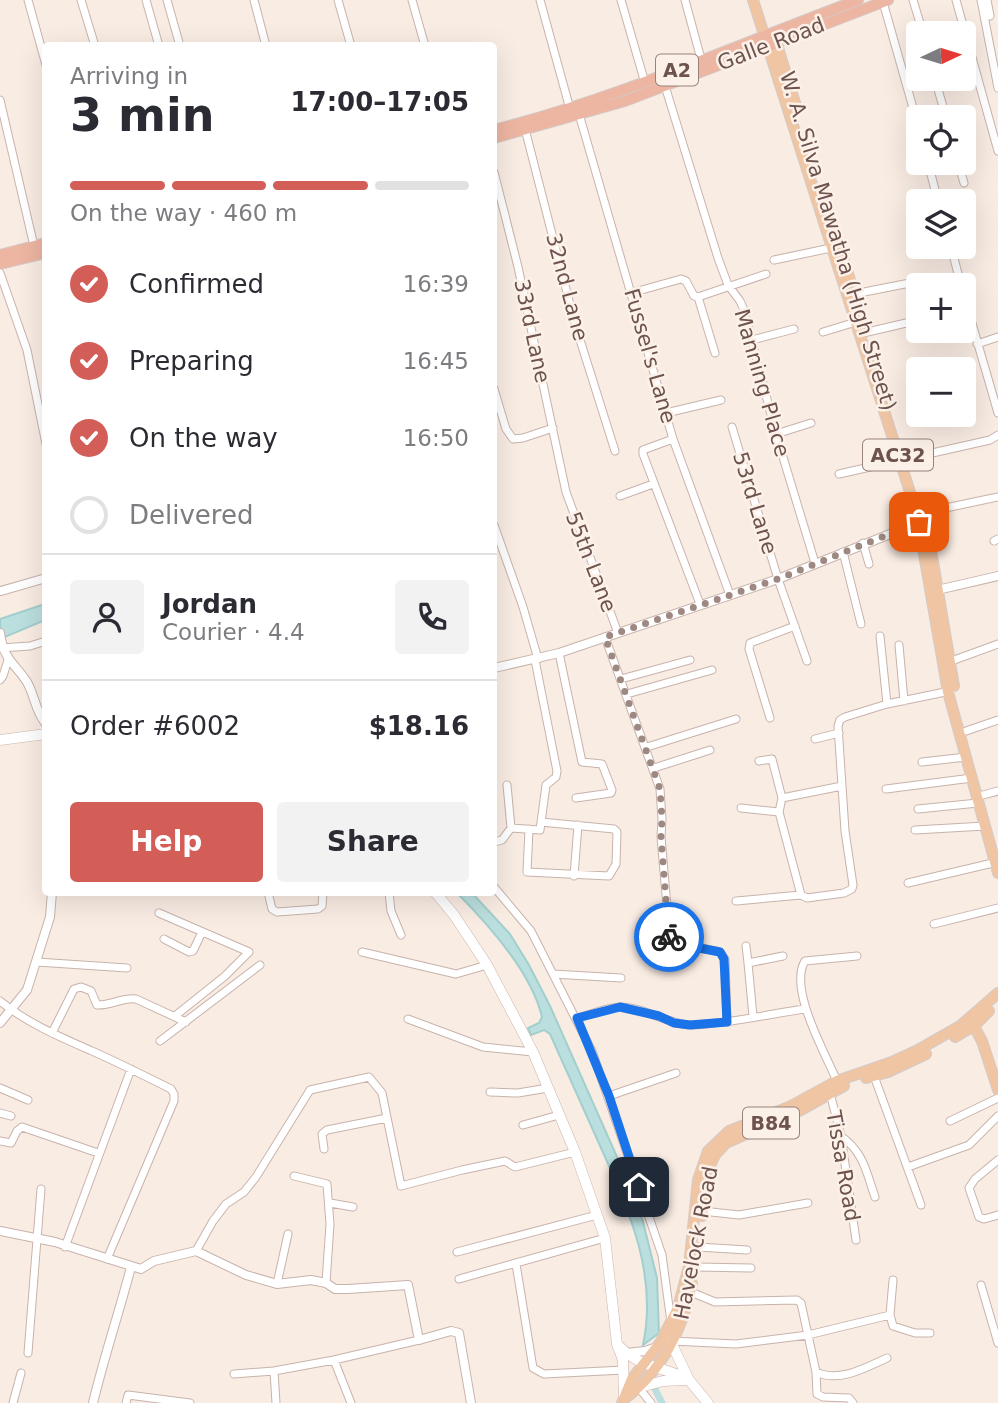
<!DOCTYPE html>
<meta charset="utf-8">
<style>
:root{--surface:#fff;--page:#f2f2f3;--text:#2b2b33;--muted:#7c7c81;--line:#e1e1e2;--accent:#d35d57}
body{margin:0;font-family:"DejaVu Sans",sans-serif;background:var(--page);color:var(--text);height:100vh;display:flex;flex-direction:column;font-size:26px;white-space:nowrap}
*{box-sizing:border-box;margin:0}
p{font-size:23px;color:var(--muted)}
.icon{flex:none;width:38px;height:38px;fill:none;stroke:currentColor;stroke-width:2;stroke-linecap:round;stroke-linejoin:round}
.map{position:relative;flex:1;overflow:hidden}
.details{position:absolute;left:42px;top:42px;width:455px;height:854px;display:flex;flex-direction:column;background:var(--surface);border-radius:7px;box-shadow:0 7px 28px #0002}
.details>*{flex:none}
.needle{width:46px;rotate:86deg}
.fabs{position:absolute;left:906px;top:21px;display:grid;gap:14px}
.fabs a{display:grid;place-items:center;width:70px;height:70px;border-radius:7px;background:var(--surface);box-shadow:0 7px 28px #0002;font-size:35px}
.pin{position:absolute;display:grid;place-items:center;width:60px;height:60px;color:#fff;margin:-30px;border-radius:14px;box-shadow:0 4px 10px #0006}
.courier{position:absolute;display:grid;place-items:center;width:70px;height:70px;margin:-35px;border:5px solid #1a73e8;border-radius:50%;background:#fff;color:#222;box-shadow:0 2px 9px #0007}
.headline em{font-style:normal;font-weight:700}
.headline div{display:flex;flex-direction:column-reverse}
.headline{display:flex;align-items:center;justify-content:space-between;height:119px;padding:0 28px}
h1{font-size:46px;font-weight:700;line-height:52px}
.bar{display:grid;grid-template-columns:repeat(4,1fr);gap:10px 7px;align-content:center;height:84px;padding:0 28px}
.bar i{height:9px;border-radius:5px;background:var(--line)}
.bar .on{background:var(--accent)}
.bar p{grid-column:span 4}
.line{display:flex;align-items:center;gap:18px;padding:0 28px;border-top:2px solid var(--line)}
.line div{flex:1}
.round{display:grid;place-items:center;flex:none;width:74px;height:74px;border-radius:7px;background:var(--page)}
ol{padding:0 28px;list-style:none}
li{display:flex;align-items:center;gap:21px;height:77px}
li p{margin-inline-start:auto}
li .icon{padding:7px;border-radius:50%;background:var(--accent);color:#fff;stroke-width:4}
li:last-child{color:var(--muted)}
li i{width:38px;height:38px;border:4px solid var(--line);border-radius:50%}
.action{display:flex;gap:14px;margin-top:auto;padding:14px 28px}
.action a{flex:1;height:80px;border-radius:7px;background:var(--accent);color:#fff;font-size:28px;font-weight:700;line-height:80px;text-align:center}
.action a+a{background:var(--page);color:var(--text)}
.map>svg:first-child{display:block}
.water{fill:#bbdfde;stroke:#a2cfce;stroke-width:2}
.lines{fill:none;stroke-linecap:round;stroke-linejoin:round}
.canal{stroke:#bbdfde;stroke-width:7}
.minor-casing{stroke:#c8b3ac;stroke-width:9}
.tertiary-casing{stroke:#c8b3ac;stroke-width:10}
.secondary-casing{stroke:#cdb4ac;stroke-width:11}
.primary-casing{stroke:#d3cbca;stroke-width:12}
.trunk-casing{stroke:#d3cbca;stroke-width:12}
.minor{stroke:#fff;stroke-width:7}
.tertiary{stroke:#fff;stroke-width:8}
.secondary{stroke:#fff;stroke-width:10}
.primary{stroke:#efc5a3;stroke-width:10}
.trunk{stroke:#edb6a2;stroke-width:10}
.done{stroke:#9e8882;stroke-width:7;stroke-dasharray:0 12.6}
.route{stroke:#1a73e8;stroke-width:9}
.labels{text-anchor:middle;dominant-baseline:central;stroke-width:5;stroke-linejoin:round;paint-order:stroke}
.shield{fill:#fcf1e9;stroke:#98827c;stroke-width:2}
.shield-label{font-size:19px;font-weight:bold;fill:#6d524d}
.street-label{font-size:21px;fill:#6d524d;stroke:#fcf1e9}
</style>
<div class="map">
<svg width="998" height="1403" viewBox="0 0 998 1403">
<rect width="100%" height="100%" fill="#f9ece3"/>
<path class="water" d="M45,604V620L0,639V619Z
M457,893H472L510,934L529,965L550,1006L629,1184L643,1222L657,1278L659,1333L643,1345C658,1274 629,1211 601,1148C584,1110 567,1072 550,1034L544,1030L531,1035L528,1028L539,1023L542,1017C532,974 488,924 457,893Z"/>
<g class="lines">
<path class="canal" d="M653,1379L655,1389L662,1403"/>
<g class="minor-casing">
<path id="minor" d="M28,0L46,65
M81,0L95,46
M146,0L159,46
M167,0L180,46
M254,0L266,46
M338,0L351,46
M412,0L425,46
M540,0L570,109
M621,0L645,83
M685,0L701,59
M913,0L923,33
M956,0L998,151
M981,0L998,88
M987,0L990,16
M883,2L919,129
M935,79L946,117
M665,86L718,258L728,285L740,301L744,310L776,434L815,563
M0,100L34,246
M579,114L673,439L730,595
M524,125L575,324L615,451
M928,163L938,201
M958,163L964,183
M494,172L518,267L566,492L618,633
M951,247L961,285
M774,260L831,248
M0,273L27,350L46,444
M631,293L681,279L686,281L694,296L698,297L766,274
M854,294L915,282
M964,296L998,413
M698,297L715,353
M823,332L856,322
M859,334L919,320
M752,340L794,329
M977,344L998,337
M494,389L506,429L513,439L523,438L553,428
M666,413L721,400
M732,427L778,579L807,661
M776,434L811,423
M673,439L643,450V454L700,604
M839,474L990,440L998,435
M620,496L653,484
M917,514L998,497
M494,525L523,607L538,659
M994,541L998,539
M863,543L869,564
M843,552L861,624
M880,636L887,704
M605,637L660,789L662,819L661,837L670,941L720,952L725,959L727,1022
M899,645L904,701
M0,648L30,646L46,641
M559,653L582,762L602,764L612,790L611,793L576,798
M946,663L998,644
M621,679L690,660
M0,680L3,676L8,660
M627,694L712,670
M770,718L749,649L750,643L795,626
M966,731L998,720
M815,739L839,733
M647,747L736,719
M759,761L772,759L782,798L779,812L801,895
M922,762L966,757
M654,768L710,750
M507,785L511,828
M886,789L972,778
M983,795L998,791
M782,798L842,786
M741,808L779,812
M918,809L978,803
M529,829L527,872L609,876L616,864L617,832L614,829L541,822
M915,830L985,826
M494,842L502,840L511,828L540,830L546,785L556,777L557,771L535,660
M574,876L578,825
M908,883L997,862
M494,887L531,931L592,1051L662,1255L671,1322
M268,892L272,909L277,912L318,909L322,906L323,892
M389,892L391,911L401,935
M736,901L801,895L807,898L844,893L852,889L853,885L845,831L838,726L840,720L845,717L887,704L950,691
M159,913L249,952L225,976L175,1016
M934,924L998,908
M164,939L189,952L193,951L202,932
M746,946L748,963
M362,952L456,974L487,965
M37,962L127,968
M553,974L621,978
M0,1001C27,1023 60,1037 92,1051C119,1063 145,1076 171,1089L174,1094V1101L107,1259
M753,1016L748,963L783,956
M577,1018C590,1015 605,1008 619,1007C643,1006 668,1025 692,1025C728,1024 768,1014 805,1009
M408,1019L483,1047L533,1052
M52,1033L74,989L81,987L91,991L97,1005C110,1006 123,997 136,999L186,1022
M160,1041L260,965
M874,1076L921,1205
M837,1081C825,1053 788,988 805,961L857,956
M0,1088L28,1100
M490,1092L518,1093L548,1088
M830,1093L841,1136L856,1240
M609,1096L676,1073
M0,1113L11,1116
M950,1121L998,1098
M523,1125L559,1115
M841,1136C864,1153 866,1171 875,1197
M0,1141L11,1143L17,1131L22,1127L98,1153
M324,1149L322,1134L327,1130L387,1118
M998,1160L975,1179L969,1188L979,1217L984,1219L998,1215
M908,1167L969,1145L998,1116
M294,1176L327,1184L330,1224L326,1283
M330,1203L353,1207
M702,1211L739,1215L808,1203
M65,1247L131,1069
M698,1247L747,1250
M196,1251L213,1221L226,1204L244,1192L256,1177L310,1090L369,1077L382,1093L401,1186L462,1170L505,1161L515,1167L575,1152
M457,1252L597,1215
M516,1264L533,1368L544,1374L624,1370
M696,1267L751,1268
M459,1279L605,1238
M893,1280L890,1315L893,1326L915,1333H930
M277,1284L288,1234
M981,1285L998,1343
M691,1292L715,1302L797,1300L801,1303L816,1372L817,1394L823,1397L849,1398L853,1403
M671,1341L736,1344L808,1335L890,1315
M28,1353L41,1189
M334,1360L351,1403
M816,1372C839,1383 865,1368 887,1358
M234,1374L274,1371
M639,1388L651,1403
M13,1403L21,1373
M126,1403L128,1395L190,1403
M276,1403L274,1371L334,1360L419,1340"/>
</g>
<g class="tertiary-casing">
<path id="tertiary" d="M1,591L46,578
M933,591L998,576
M0,633C4,661 14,662 27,682C35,696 35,711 46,724
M494,668L559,653L778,579L925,520
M0,1023L27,990L50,917L52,892
M0,1231L55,1242L141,1269L154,1261L196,1251L246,1275L277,1284L311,1280L326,1283L335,1289H348L408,1285L419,1340L451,1331L459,1333L471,1403
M626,1353L645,1351L657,1347
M93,1403C104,1357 119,1313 131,1267"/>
</g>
<g class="secondary-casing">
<path id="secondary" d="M0,740L46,734
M435,892L454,915L487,965L533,1052L575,1152L605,1238L617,1344L623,1360L624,1398
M669,1338L689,1380L708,1403
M619,1346C639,1368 664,1366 689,1380
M640,1387L663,1381L685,1380"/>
</g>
<g class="primary-casing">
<path id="primary" d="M753,0L917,514L948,692L998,873
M774,35L796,106
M824,198L851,283
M931,550L954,686
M971,1021L982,1041L998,1090
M955,1037L975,1025L989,1011
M866,1078L888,1072L926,1054
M702,1216L707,1172L715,1155L726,1143L801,1110L844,1086
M624,1399C661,1373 684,1327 692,1284
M622,1403L632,1379L660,1343L678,1308L689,1266L698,1180L708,1151L729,1131L791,1106L837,1081L892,1062L918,1050L960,1026L998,993"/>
</g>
<g class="trunk-casing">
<path id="trunk" d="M494,130C619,98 737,45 858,0
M494,138L625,101L888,0
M0,255L46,243
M0,264L46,253"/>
</g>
<use href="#minor" class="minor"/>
<use href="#tertiary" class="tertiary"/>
<use href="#secondary" class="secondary"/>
<use href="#primary" class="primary"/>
<use href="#trunk" class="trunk"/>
</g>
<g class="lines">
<path class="done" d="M669,937L661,837L662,819L660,789L605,637L778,579L919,522"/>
<path class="route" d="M639,1187L609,1096L577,1018L620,1007L659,1016L674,1023L690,1025L727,1022L724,959L720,952L673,943L669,937"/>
</g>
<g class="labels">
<g class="shield">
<rect x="656" y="54.5" width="42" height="31" rx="5"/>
<rect x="863" y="439.5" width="70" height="31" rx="5"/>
<rect x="743" y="1107.5" width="56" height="31" rx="5"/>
</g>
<g class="shield-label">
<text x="677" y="70">A2</text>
<text x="898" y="455">AC32</text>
<text x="771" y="1123">B84</text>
</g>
<g class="street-label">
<text transform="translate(771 44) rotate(-21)">Galle Road</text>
<text transform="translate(838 241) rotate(73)">W. A. Silva Mawatha (High Street)</text>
<text transform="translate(567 287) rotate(75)">32nd Lane</text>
<text transform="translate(532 331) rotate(78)">33rd Lane</text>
<text transform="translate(650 356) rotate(74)">Fussel's Lane</text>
<text transform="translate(762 383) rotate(74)">Manning Place</text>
<text transform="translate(755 503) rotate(73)">53rd Lane</text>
<text transform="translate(591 562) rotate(69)">55th Lane</text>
<text transform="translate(843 1166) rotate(80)">Tissa Road</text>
<text transform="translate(696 1243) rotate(-79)">Havelock Road</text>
</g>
</g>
</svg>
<div class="fabs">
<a><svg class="needle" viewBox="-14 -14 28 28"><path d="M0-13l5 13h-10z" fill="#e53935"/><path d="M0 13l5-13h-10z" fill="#7c7c81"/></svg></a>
<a><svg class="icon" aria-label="locate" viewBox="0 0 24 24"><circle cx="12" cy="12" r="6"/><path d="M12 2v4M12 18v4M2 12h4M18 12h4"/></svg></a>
<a><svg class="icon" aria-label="layers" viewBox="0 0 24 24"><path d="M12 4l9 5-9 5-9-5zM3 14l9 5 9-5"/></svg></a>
<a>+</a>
<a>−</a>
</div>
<div class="pin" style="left:919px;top:522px;background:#ea580c"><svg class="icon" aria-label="bag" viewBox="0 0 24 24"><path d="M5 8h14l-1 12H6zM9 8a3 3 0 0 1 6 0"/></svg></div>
<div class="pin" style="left:639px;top:1187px;background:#1f2937"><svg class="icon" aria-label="home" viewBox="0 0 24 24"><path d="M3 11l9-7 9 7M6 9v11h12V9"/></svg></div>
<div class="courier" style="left:669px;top:937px"><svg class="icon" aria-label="bike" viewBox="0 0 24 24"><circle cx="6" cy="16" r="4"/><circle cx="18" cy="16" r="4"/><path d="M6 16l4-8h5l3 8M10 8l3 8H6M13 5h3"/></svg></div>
<section class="details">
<div class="headline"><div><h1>3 min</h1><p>Arriving in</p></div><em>17:00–17:05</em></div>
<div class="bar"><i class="on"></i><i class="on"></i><i class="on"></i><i></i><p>On the way · 460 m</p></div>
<ol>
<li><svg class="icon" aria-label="check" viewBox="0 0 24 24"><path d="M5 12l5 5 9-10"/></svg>Confirmed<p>16:39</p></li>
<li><svg class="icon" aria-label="check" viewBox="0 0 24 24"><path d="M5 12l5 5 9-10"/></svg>Preparing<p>16:45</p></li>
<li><svg class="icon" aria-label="check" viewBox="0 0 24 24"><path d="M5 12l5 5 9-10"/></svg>On the way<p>16:50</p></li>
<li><i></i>Delivered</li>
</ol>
<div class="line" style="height:126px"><a class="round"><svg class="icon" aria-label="person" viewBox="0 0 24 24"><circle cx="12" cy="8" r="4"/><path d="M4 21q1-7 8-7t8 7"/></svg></a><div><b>Jordan</b><p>Courier · 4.4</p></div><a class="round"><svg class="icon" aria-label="phone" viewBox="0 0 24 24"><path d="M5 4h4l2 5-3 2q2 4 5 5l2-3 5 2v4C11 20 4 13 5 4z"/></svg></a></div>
<div class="line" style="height:91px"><div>Order #6002</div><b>$18.16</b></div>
<div class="action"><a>Help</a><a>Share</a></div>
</section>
</div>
